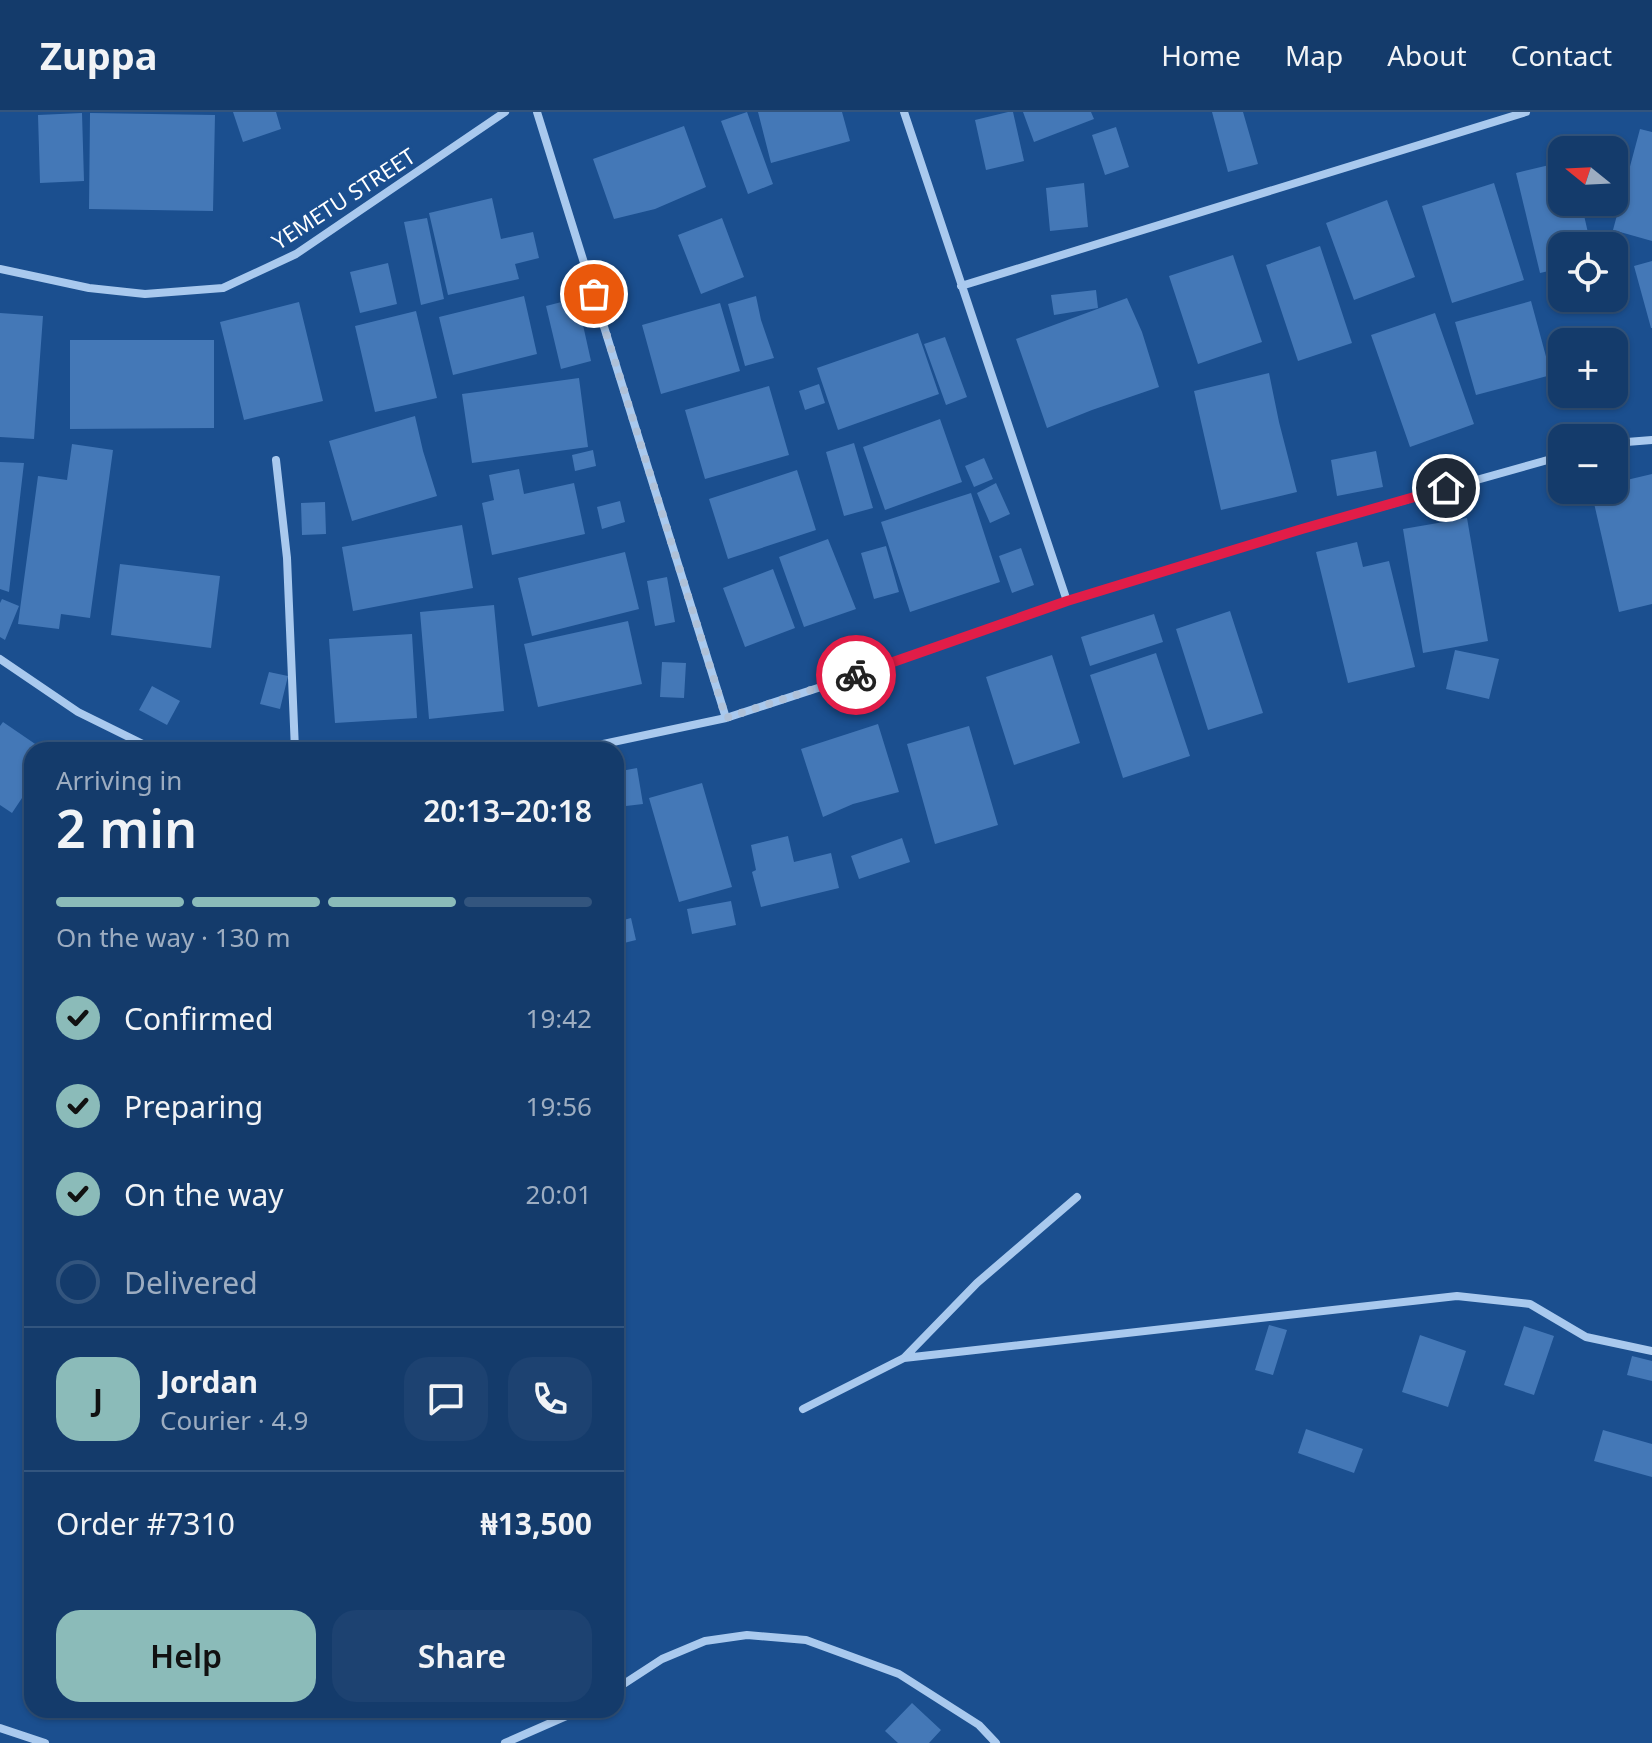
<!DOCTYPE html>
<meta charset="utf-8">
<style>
:root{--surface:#143b6b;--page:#1d4271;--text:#f1f3f6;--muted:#9dadc1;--line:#33557e;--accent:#8bbbb9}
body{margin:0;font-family:"Noto Sans",sans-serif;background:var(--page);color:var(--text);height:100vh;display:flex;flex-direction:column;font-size:30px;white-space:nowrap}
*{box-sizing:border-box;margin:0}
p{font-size:26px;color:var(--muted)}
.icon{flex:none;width:44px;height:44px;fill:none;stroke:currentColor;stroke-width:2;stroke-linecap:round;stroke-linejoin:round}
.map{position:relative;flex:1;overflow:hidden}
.sheet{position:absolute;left:24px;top:630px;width:600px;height:976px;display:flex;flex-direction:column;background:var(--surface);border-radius:24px;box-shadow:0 2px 6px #0004,0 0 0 2px var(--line)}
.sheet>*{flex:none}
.needle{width:52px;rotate:288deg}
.buttons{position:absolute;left:1548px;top:24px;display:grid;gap:16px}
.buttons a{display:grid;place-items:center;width:80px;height:80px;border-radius:16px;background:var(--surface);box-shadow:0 2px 6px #0004,0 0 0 2px var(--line);font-size:40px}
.pin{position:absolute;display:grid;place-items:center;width:68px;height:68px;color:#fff;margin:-34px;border:4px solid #fff;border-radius:50%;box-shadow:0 2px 8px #0007}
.courier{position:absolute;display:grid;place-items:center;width:80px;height:80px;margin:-40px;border:6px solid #e11d48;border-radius:50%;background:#fff;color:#222;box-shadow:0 2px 10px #0007}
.summary em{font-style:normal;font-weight:600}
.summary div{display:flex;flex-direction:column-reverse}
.summary{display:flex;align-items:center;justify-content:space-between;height:136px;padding:0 32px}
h1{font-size:52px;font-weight:600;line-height:60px}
.bar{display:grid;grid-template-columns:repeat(4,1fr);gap:12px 8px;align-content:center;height:96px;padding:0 32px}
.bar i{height:10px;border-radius:6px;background:var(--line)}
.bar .on{background:var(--accent)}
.bar p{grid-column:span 4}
.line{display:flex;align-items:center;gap:20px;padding:0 32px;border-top:2px solid var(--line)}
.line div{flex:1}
.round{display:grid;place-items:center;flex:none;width:84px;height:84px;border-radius:24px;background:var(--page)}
ol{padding:0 32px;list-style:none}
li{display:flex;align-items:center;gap:24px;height:88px}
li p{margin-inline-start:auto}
li .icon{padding:8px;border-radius:50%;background:var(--accent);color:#111;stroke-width:4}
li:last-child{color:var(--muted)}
li i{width:44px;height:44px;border:4px solid var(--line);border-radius:50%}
.button{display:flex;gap:16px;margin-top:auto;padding:16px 32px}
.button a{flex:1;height:92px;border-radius:24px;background:var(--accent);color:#111;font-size:32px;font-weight:600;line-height:92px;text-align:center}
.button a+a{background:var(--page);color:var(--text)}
header{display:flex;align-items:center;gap:48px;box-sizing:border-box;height:112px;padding:0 40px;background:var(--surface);border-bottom:2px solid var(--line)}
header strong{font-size:38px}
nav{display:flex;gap:44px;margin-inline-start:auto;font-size:28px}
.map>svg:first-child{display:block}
.building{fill:#4478b7}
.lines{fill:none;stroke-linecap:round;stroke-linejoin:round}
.street{stroke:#a9c9ee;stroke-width:8}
.done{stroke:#afc1d8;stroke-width:8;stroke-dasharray:0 14.4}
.route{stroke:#e11d48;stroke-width:10}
.labels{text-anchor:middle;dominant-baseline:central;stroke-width:6;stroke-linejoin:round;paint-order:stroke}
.street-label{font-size:22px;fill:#fff;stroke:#1b4f8f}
</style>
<header>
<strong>Zuppa</strong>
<nav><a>Home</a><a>Map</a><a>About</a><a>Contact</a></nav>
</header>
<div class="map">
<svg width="1652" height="1631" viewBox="0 0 1652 1631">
<rect width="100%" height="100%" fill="#1b4f8f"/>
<path class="building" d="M233,0H276L281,17L243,30Z
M747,0L773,72L748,82L721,9Z
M758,0H842L850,29L771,51Z
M1008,0H1013L1024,49L986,58L975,8Z
M1023,0H1091L1094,7L1034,30Z
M1212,0H1243L1258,52L1228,60Z
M82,1L84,69L40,71L38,3Z
M90,1L215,3L213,99L89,97Z
M684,14L706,75L655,97L614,107L593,47Z
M1116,15L1129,55L1105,63L1092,23Z
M1640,17L1652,20V129L1613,118Z
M1593,23L1598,38H1576L1574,29Z
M1562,50V90H1581L1591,134H1562V156L1540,161L1516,61Z
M1084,71L1088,115L1050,119L1046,76Z
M1494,71L1524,168L1452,191L1422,94Z
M492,86L501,127L533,120L539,146L515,152L519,167L448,183L429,101Z
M1387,88L1415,165L1354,188L1326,111Z
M1593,90H1615L1618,99L1598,106Z
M427,106L444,187L421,193L404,110Z
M722,106L744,165L701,182L678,123Z
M1320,134L1352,231L1298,249L1266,153Z
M1233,143L1262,230L1198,252L1169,164Z
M1652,149V216H1651L1634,154Z
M388,151L397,192L360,201L350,160Z
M1096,178L1098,196L1054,203L1051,183Z
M524,184L537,242L453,263L439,205Z
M756,184L761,208L774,246L745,254L728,192Z
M577,186L591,249L561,257L546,194Z
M1127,186L1142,220L1159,275L1092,298L1047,316L1016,227Z
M1531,189L1551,263L1476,283L1455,210Z
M299,190L323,289L244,308L220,210Z
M720,191L740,259L661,282L642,213Z
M416,199L437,286L375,300L355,214Z
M0,201L43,204L34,327L0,325Z
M1435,201L1474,312L1410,335L1371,223Z
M918,221L939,282L838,318L817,256Z
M945,225L967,285L946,293L924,232Z
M70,228H214V316L70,317Z
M1269,261L1279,310L1297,380L1221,398L1194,279Z
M579,266L588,335L472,351L462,282Z
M819,272L825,291L805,298L799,279Z
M769,274L789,343L705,367L685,298Z
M415,304L423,339L437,384L352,409L329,329Z
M940,307L962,370L885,398L863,335Z
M854,331L873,396L844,404L826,340Z
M72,332L113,338L90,506L61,502L59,517L18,512L38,364L67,368Z
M593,338L596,354L575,359L572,343Z
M1376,339L1383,375L1337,384L1331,348Z
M984,346L993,367L974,375L965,354Z
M0,350L24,351L9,480L0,477Z
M519,357L524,382L574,371L585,422L492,443L482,391L494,388L489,363Z
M797,358L816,418L728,447L709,387Z
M1652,362V492L1619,500L1591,378H1614V371Z
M996,371L1010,402L990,411L977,381Z
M971,381L1000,470L910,500L881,410Z
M620,389L625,410L602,417L597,395Z
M325,390L326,422L302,423L301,391Z
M1467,406L1488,529L1423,541L1403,417Z
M462,413L473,476L353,499L342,435Z
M828,427L856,497L804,515L779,445Z
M1357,430L1363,455L1389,449L1415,555L1348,571L1316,440Z
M886,434L899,480L874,487L861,441Z
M1021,436L1034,473L1012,481L999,444Z
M625,440L639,497L532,524L518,466Z
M120,452L220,464L211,536L111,523Z
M773,457L795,516L745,535L723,476Z
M667,465L675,510L655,514L647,469Z
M2,487L19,494L5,528L0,525V491Z
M494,493L504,599L429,607L420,500Z
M1230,499L1263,601L1208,618L1176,517Z
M1154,502L1163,530L1090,554L1081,525Z
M628,509L642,572L538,595L524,532Z
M412,522L417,606L335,611L329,527Z
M1455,538L1499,547L1489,587L1446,577Z
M1156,541L1190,644L1123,666L1090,563Z
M1052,543L1080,631L1014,653L986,565Z
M662,550L686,551L684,586L660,585Z
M269,560L288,564L280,597L260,592Z
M152,574L180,589L167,613L139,598Z
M3,610L44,638H32V671L12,701L0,693V614Z
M878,612L899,680L853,692L823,705L801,637Z
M969,614L998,713L935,732L907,632Z
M347,629L350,638H325V633Z
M637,656L643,692L626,694L621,659Z
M702,671L732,775L679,790L649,686Z
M788,724L794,750L831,741L839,776L761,795L752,760L756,758L751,733Z
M902,726L910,750L859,767L851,744Z
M731,789L736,813L692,822L687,797Z
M631,806L636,828L616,833V810Z
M1269,1213L1287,1218L1273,1263L1255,1258Z
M1524,1214L1554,1224L1534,1283L1504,1273Z
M1420,1223L1466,1239L1448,1295L1402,1280Z
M1632,1244L1652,1249V1269L1627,1263Z
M1306,1317L1363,1337L1354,1361L1298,1341Z
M1603,1318L1652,1332V1365L1594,1349Z
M912,1591L941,1618L929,1631H898L885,1619Z"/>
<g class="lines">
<path class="street" d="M537,0L726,606
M904,0L1067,489
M0,157L89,176L145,182L223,176L296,142L505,0
M961,174L1526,0
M1614,331L1652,328
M276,348L287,446L295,638
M0,547L78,600L155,638
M575,638L726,606L827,573L1067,489L1302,417L1562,344
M904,1246L1457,1184L1530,1192L1586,1225L1652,1239
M803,1297L904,1246L977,1171L1077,1085
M616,1577L662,1547L705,1529L747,1523L806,1528L899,1562L979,1613L996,1631
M0,1616L45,1631
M505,1631L580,1598"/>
</g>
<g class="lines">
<path class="done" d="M594,182L726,606L856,563"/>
<path class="route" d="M856,563L1067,489L1302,417L1446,376"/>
</g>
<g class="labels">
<g class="street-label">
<text transform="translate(343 86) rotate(-33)">YEMETU STREET</text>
</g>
</g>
</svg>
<div class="buttons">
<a><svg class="needle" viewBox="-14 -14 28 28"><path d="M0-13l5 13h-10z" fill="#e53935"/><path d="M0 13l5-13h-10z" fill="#9dadc1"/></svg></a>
<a><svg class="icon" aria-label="locate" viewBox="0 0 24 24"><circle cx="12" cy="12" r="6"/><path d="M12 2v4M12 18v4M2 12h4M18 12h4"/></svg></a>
<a>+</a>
<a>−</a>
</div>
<div class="pin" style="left:594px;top:182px;background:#ea580c"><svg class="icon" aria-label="bag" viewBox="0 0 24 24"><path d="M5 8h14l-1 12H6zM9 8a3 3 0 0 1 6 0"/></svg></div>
<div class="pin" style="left:1446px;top:376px;background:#1f2937"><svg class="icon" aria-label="home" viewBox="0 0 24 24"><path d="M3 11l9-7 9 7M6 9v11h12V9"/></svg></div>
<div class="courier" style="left:856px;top:563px"><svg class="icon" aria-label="bike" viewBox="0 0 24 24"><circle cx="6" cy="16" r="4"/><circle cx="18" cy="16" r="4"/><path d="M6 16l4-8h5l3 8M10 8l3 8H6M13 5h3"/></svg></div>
<section class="sheet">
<div class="summary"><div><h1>2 min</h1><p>Arriving in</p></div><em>20:13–20:18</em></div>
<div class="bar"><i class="on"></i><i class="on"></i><i class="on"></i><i></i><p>On the way · 130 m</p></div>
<ol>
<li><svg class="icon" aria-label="check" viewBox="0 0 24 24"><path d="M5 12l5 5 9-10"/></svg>Confirmed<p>19:42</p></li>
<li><svg class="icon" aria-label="check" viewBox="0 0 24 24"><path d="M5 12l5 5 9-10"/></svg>Preparing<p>19:56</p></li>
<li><svg class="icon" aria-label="check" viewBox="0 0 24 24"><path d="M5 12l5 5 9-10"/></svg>On the way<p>20:01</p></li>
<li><i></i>Delivered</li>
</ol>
<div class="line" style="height:144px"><b class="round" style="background:var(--accent);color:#111">J</b><div><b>Jordan</b><p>Courier · 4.9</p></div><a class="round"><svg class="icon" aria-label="chat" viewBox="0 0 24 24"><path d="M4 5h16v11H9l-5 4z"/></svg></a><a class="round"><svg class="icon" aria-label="phone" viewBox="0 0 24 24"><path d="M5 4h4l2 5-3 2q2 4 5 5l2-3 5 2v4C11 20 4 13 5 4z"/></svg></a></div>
<div class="line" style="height:104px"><div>Order #7310</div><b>₦13,500</b></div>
<div class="button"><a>Help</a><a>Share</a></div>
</section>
</div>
